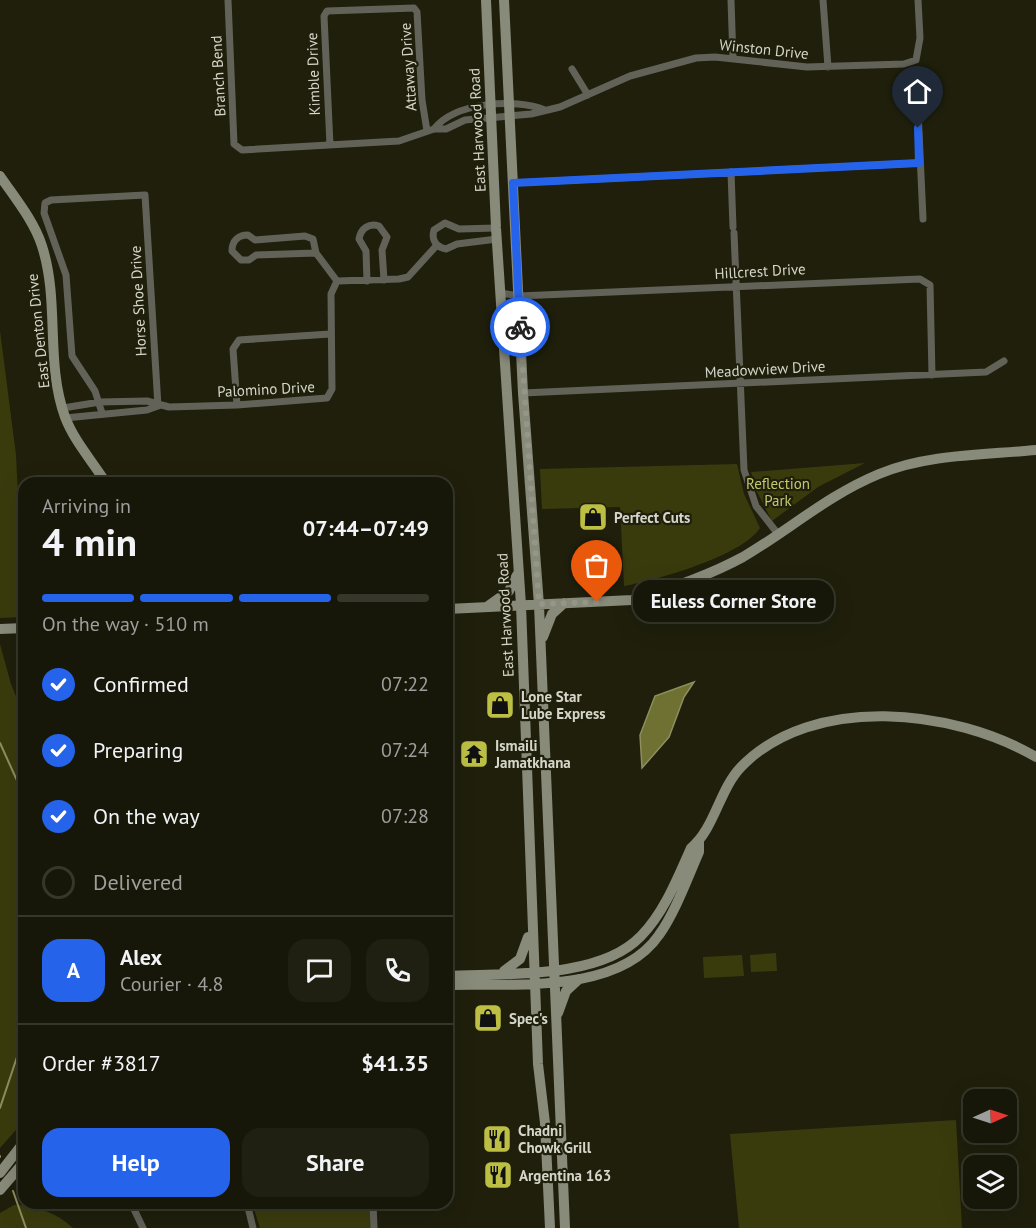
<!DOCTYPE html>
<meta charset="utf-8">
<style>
:root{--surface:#171709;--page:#202012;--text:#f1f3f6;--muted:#9e9f9c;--line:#36362a;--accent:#2563eb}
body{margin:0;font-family:"PT Sans",sans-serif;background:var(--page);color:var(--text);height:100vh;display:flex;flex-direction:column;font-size:22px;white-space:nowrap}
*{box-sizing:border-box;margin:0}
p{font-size:20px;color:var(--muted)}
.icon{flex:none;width:33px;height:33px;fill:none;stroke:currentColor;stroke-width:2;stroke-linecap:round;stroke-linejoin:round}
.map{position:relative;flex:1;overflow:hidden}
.details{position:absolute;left:18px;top:477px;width:435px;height:732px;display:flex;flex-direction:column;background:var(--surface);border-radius:18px;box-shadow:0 6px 24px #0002,0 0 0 2px var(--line)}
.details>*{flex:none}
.needle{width:39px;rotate:87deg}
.controls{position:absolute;left:963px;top:1089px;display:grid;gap:12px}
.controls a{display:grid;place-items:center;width:54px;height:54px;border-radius:12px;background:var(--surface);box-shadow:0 6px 24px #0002,0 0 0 2px var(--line);font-size:30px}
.pin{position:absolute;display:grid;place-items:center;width:51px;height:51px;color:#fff;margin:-62px -26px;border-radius:50% 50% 50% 0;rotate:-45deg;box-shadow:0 0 6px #0007}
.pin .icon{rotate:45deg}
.courier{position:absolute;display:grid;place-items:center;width:60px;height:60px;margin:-30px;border:4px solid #2563eb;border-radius:50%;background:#fff;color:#222;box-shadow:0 2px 8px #0007}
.bubble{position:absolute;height:42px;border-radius:18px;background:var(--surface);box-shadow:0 6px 24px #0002,0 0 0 2px var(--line);font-size:20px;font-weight:800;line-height:42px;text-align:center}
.headline em{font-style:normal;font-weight:800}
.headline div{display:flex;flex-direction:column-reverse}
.headline{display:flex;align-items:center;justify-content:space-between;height:102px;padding:0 24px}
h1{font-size:39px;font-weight:800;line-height:45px}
.bar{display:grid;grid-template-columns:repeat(4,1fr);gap:9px 6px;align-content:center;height:72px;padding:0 24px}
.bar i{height:8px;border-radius:4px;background:var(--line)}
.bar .current{background:var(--accent)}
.bar p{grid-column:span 4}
.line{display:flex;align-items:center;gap:15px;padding:0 24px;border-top:2px solid var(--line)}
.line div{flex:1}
.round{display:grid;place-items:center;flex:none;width:63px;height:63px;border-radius:18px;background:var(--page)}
ol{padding:0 24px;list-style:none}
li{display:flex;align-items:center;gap:18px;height:66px}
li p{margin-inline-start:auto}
li .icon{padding:6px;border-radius:50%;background:var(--accent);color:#fff;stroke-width:4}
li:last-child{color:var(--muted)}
li i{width:33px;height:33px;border:3px solid var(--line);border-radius:50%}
.cta{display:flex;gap:12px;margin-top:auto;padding:12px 24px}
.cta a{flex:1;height:69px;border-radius:18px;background:var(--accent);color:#fff;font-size:24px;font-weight:800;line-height:69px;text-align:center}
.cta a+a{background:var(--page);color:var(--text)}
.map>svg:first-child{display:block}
.green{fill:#3a3b0d}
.water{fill:#6e7132;stroke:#8d8f5f;stroke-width:1.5}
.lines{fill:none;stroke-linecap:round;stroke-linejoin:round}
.stream{stroke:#8d8f5f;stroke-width:2}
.street{stroke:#626259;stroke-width:7}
.secondary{stroke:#888a7a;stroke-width:10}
.done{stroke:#959687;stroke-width:6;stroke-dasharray:0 10.8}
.route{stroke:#2563eb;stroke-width:8}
.labels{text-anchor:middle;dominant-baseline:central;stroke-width:4.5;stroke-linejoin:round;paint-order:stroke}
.street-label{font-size:15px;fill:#d5d6c9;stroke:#1f1f0c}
.park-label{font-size:15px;fill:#c4c86c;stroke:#1f1f0c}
.poi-label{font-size:15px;font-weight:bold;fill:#d5d6c9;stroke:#1f1f0c;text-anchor:start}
</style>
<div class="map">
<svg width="1036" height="1228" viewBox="0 0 1036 1228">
<rect width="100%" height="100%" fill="#1f1f0c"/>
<path class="green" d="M0,331L16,455L24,617L0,618Z
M865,463L818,487L772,521L756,490L751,472Z
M737,464L744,494L760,528C742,556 657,580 624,586L620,507L542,509L540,469Z
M0,644L11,684L24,716V1121L0,1148Z
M776,953L777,971L751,972L750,955Z
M742,955L744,976L704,978L703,957Z
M956,1120L962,1228H739L730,1134Z
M252,1203H370L371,1228H260Z
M14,1205C36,1205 57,1213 73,1228H0V1213Z"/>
<path class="water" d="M694,682L684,697L669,737L642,768L640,735L655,696Z"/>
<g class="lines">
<path class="stream" d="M0,743L24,796
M0,1108L24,1036
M0,1156V1157
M13,1191L26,1228"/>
<path class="street" d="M228,0L234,144L242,150L399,141L434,129H446L465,120L531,114L560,107L630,76L696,58L715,57L807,67L904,64L916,60L920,38L918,0
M731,0L733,59
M823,0L828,67
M572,69L588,95
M918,110L923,219
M434,129C455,102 515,98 545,110
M330,145L324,16L327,11L414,8L417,12L422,100L427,131
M731,172L733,227
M513,183L919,163
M496,228L459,229L445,223L434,230C431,240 436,247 446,249L457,244L497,239
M734,233L744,470L756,506L778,534
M248,235L255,240L305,236L313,239L316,253L256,255L249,260H241L232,251C232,241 238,235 248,235Z
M316,253L337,281L399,279L408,277L437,245
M367,281L366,251L359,239C361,228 369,223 379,226L387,237L382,250L384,280
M500,293L519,296L920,279L930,285L932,375
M523,393L986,372L1004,361
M237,405L233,349L239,340L330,334
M63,408L100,402L147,401L169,407L237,405L327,398L332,389L331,294L337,281
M102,413L95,391L72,356L66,275L44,213L45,203L51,200L145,195L158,406
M65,418L147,410L158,406
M131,1203L143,1228
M247,1203L253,1228
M373,1203L374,1228"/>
<path class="secondary" d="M486,0L496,228L521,605L538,1064L545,1123L550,1228
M504,0L523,393L539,605L565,1228
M0,176C15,198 34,221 42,246C60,302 45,362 65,417C74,441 93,462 106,483
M488,606L509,591L517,575
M447,609L632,600C670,589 708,576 743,557C789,530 828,495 879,474C927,454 984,455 1036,450
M0,629L24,628
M543,637L552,614L564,603
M504,971L520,959L528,937
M447,976C504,973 599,980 641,936C664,913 678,877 691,848C715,828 719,790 741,767C813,693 954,709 1036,757
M447,985C511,983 618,995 659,935C675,913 688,877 699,852V841
M558,1013L566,991L579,979
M0,1173L24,1142
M0,1190L24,1162"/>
</g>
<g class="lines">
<path class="done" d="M520,327L539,604L597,602"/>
<path class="route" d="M520,327L513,183L919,163L918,128"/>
</g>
<defs>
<g id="shop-square" transform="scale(1.5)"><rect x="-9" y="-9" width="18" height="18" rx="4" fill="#bcbf44" stroke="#1f1f0c"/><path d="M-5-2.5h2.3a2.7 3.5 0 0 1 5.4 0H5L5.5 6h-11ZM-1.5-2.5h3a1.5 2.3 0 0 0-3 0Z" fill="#111"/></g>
<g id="temple-square" transform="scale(1.5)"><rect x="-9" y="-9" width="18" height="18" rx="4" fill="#bcbf44" stroke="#1f1f0c"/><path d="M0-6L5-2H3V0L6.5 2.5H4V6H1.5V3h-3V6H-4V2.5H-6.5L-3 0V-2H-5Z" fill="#111"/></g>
<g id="restaurant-square" transform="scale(1.5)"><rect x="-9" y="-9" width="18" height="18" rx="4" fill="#bcbf44" stroke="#1f1f0c"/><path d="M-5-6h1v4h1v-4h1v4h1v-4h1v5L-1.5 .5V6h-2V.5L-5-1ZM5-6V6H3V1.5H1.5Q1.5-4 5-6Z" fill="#111"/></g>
</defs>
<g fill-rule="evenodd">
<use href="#shop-square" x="593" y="517"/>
<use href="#shop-square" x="500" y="705"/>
<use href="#temple-square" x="474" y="754"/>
<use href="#shop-square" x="488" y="1018"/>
<use href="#restaurant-square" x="497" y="1139"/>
<use href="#restaurant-square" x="498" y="1175"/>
</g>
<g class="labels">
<g class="street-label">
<text transform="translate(764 49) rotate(6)">Winston Drive</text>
<text transform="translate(408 67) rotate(-94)">Attaway Drive</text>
<text transform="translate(313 74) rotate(-92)">Kimble Drive</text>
<text transform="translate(218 76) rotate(-93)">Branch Bend</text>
<text transform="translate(477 130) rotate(-93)">East Harwood Road</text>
<text transform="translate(760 271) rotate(-3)">Hillcrest Drive</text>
<text transform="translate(138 301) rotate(-93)">Horse Shoe Drive</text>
<text transform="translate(38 331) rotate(-96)">East Denton Drive</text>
<text transform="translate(765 369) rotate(-3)">Meadowview Drive</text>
<text transform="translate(266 389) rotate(-3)">Palomino Drive</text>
<text transform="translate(505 615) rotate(-93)">East Harwood Road</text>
</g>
<g class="park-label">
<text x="778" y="483">Reflection<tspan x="778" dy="17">Park</tspan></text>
</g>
<g class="poi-label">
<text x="614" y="517">Perfect Cuts</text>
<text x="521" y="696">Lone Star<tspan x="521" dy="17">Lube Express</tspan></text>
<text x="495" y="745">Ismaili<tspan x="495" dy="17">Jamatkhana</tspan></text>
<text x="509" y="1018">Spec's</text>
<text x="518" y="1130">Chadni<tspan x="518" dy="17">Chowk Grill</tspan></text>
<text x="519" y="1175">Argentina 163</text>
</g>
</g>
</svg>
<div class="controls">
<a><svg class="needle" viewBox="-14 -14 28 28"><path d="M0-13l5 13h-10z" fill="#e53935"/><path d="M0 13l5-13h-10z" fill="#9e9f9c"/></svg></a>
<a><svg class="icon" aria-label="layers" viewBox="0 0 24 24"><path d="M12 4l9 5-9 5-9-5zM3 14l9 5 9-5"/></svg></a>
</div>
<div class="pin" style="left:597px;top:602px;background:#ea580c"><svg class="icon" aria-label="bag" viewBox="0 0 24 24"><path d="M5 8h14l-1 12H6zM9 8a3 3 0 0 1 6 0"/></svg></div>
<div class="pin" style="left:918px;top:128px;background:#1f2937"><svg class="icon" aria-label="home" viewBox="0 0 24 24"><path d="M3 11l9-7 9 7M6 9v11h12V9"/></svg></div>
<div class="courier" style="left:520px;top:327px"><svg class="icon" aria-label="bike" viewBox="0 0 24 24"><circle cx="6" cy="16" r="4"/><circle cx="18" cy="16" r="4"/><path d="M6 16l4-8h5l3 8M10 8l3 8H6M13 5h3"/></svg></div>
<div class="bubble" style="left:633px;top:580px;width:201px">Euless Corner Store</div>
<section class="details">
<div class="headline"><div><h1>4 min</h1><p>Arriving in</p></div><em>07:44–07:49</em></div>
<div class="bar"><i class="current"></i><i class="current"></i><i class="current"></i><i></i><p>On the way · 510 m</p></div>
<ol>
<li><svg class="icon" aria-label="check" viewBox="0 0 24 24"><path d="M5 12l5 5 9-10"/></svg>Confirmed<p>07:22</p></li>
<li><svg class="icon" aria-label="check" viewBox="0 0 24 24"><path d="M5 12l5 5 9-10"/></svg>Preparing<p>07:24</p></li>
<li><svg class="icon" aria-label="check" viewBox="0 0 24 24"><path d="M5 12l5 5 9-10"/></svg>On the way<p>07:28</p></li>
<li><i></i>Delivered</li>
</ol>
<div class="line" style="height:108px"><b class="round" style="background:var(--accent);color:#fff">A</b><div><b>Alex</b><p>Courier · 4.8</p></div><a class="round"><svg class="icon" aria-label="chat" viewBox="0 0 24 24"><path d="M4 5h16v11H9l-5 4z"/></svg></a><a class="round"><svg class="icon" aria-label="phone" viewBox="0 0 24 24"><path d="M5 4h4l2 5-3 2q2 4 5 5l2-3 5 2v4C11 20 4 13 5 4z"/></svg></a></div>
<div class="line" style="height:78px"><div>Order #3817</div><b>$41.35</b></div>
<div class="cta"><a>Help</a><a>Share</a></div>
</section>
</div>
